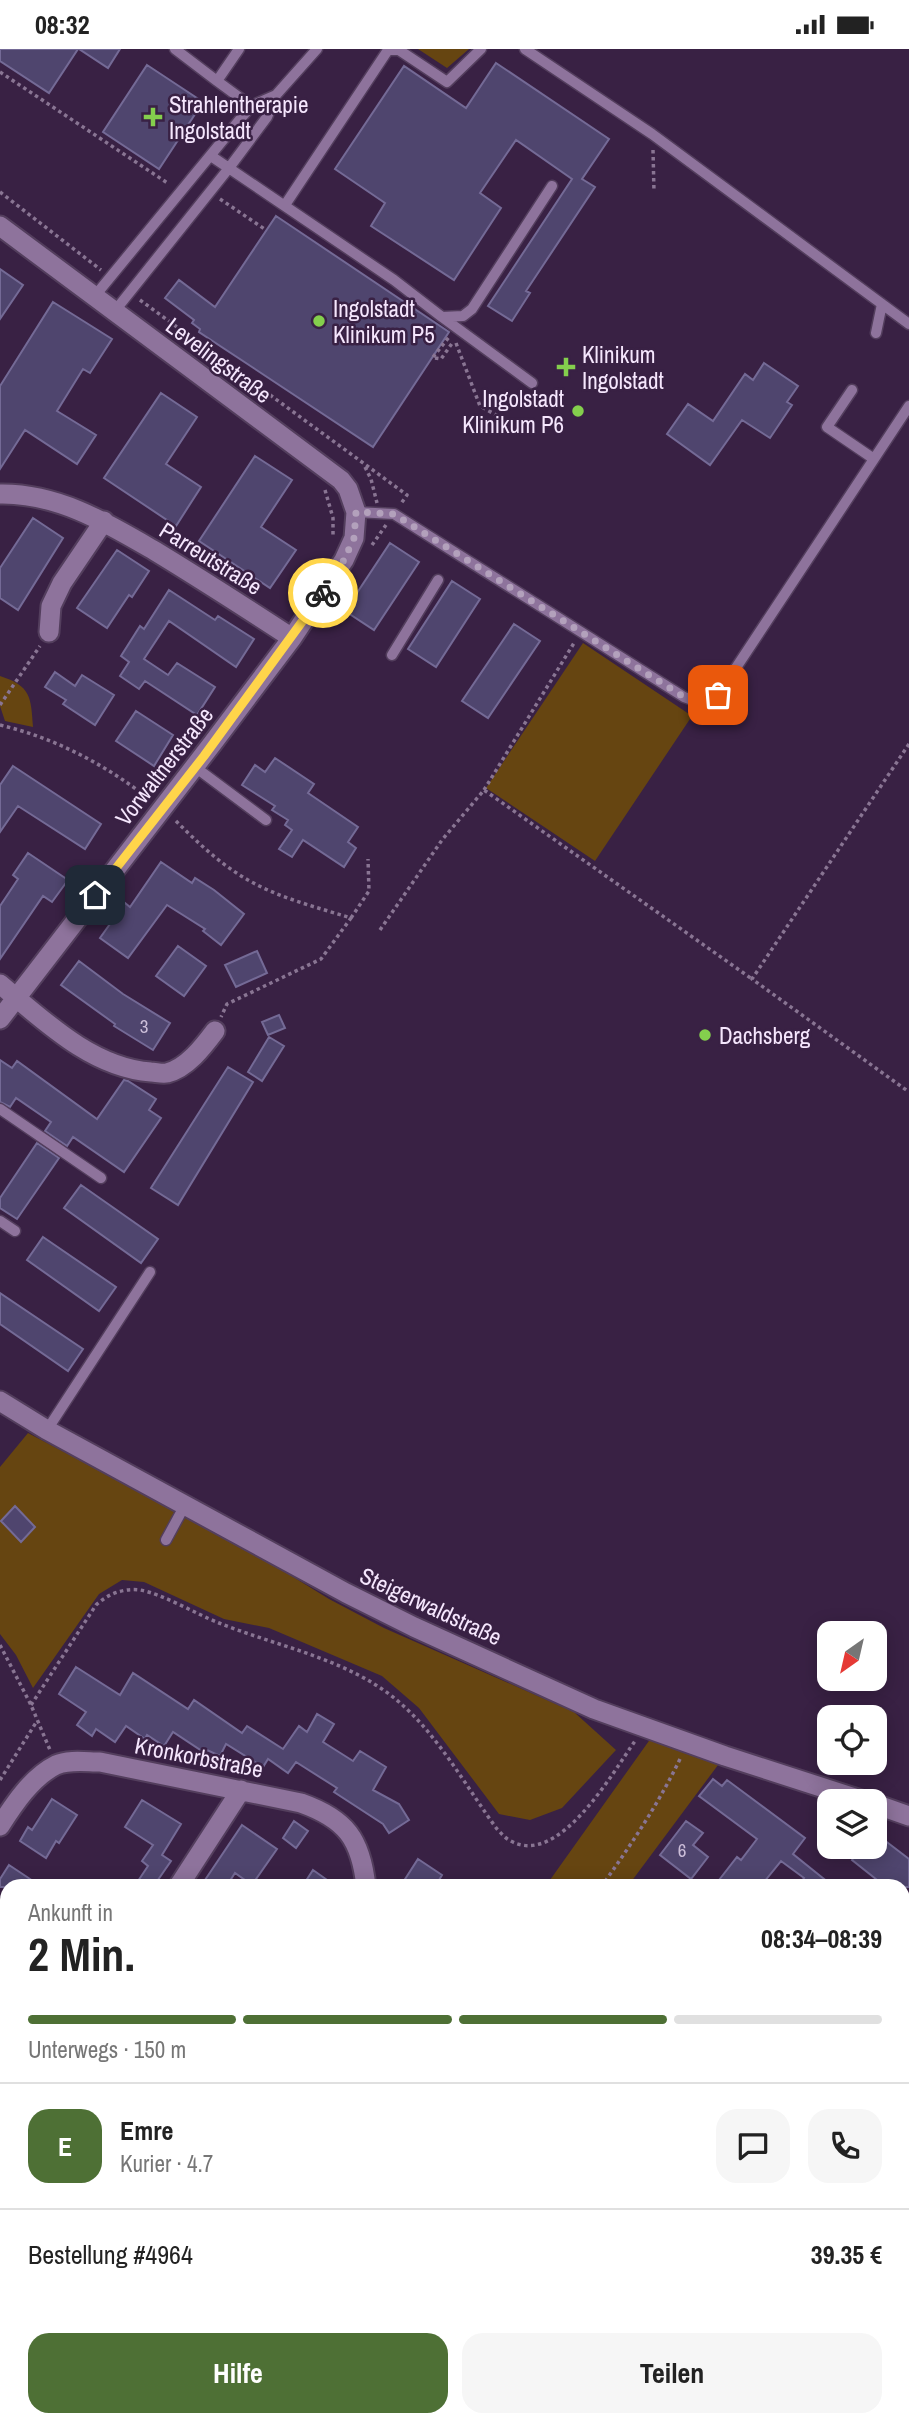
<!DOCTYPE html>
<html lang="de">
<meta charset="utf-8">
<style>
:root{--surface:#fff;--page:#f6f6f6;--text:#222;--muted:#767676;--line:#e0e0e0;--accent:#4e7035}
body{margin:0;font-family:"Archivo Narrow",sans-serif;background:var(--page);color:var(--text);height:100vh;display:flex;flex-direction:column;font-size:26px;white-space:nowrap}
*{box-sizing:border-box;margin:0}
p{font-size:23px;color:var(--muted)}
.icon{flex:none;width:38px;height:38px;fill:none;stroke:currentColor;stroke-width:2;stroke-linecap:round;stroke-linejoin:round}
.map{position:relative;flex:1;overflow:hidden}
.side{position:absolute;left:0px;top:1830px;width:910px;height:548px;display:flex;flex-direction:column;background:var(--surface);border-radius:21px 21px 0 0;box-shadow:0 4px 18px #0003}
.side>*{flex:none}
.needle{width:46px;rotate:214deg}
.controls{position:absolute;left:817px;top:1572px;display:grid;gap:14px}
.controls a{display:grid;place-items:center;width:70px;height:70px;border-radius:14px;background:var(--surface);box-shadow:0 4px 18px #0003;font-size:35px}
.pin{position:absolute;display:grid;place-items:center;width:60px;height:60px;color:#fff;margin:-30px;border-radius:14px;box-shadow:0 4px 10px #0006}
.courier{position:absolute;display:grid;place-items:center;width:70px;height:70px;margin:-35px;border:5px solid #ffd54a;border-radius:50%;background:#fff;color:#222;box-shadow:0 2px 9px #0007}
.headline em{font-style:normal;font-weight:700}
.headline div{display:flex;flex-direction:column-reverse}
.headline{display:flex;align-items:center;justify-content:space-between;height:119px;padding:0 28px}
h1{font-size:46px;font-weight:700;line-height:52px}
.bar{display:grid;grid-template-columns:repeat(4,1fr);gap:10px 7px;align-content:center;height:84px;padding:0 28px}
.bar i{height:9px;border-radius:5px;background:var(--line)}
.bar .current{background:var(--accent)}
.bar p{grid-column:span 4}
.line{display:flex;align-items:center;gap:18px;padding:0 28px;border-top:2px solid var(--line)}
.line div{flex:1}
.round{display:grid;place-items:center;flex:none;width:74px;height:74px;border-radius:21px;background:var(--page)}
.primary-button{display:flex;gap:14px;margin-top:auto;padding:14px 28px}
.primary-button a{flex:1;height:80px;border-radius:21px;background:var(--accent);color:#fff;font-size:28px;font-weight:700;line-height:80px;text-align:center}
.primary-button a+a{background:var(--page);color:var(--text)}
.status{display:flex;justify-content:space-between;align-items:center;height:49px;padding:0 35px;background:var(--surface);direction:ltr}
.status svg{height:19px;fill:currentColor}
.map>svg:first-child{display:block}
.green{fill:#664511}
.building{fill:#4f456e;stroke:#746a96;stroke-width:2}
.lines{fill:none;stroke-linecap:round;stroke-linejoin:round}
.lane-casing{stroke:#533e5d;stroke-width:13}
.street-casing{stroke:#533e5d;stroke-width:23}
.path{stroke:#897593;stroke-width:3.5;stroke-dasharray:3.5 3.5;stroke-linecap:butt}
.lane{stroke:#8e739c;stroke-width:10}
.street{stroke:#8e739c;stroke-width:19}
.done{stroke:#b3a1bc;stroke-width:7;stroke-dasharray:0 12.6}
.route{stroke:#ffd54a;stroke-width:9}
.poi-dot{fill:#84cf4d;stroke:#392144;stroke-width:2.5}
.labels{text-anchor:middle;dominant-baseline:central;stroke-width:5;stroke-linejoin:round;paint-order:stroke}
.number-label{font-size:19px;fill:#ccbed9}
.poi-label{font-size:23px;fill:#f5e6fd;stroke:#392144;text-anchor:start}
.street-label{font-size:23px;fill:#f5e6fd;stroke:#392144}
</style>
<div class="status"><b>08:32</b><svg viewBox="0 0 49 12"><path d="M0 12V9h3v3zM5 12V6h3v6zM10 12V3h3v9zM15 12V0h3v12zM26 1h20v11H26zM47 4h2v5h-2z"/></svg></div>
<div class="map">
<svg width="909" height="2377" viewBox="0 0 909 2377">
<rect width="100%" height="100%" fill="#392144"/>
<path class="green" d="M418,0H469L447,19Z
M583,594L692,667L595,812L486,739Z
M0,627C31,637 31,648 33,678L5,672L0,657Z
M28,1384L240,1495L329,1550L384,1579L574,1663L616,1701L562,1759L530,1771L499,1765L419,1659L382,1627L269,1579L224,1570L144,1533L122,1531L99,1545L33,1639L16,1606L0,1585V1418Z
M651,1689L718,1716L628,1837L545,1838Z
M128,2371H205L201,2377H124Z"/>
<path class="building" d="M0,0H78L49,44L0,12Z
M79,0H120L108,19Z
M496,14L609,90L582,130L595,138L526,242L530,244L512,272L488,257L572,130L516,91L480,144L501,159L454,231L371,177L385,154L335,120L404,17L466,59Z
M147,16L203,53L159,120L103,83Z
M276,167L449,283L373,398L199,283L200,280L192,274L194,271L165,249L179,231L215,258Z
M0,220L23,236L0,270Z
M53,253L112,290L90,324L83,320L57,362L96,386L77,415L25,381L0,420V337Z
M764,314L798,337L787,353L792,356L770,389L742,371L710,416L667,385L688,355L713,372L745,325L753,331Z
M161,344L197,368L166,415L201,438L176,477L104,429Z
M255,407L292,431L261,478L296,501L270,539L199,492Z
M33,469L63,489L18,561L0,549V519Z
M390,494L419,513L374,581L345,562Z
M117,501L149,522L132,548L129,546L107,579L77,559Z
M452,532L480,550L436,618L408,600Z
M169,541L215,571L218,567L254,590L236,618L169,572L144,610L168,626L177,614L215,638L197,666L145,632L139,640L120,627L129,613L121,607L140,577L144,580Z
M514,575L540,592L488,669L462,652Z
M55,623L75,637L82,626L114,646L95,676L63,655L66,651L45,638Z
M136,662L173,686L154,717L116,692Z
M275,709L314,735L308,744L358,778L348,793L356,799L344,818L303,791L292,808L279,800L292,781L285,776L288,771L272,761L275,757L242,736L255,716L265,723Z
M13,717L101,775L85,800L18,757L0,783V736Z
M28,804L68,831L52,853L43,847L0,910V857L18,830L13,826Z
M161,813L192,834L195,829L214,841L244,865L221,896L203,882L205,880L167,856L128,909L100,889L125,854L130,858Z
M178,897L206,917L184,947L156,927Z
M257,902L267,924L236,938L225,916Z
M79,912L123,945L170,974L153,1001L114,977L115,975L61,936Z
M279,966L285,979L268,986L262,973Z
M269,988L284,997L262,1032L248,1023Z
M0,1011L12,1019L17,1012L97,1070L124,1031L128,1032L156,1050L149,1061L161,1069L124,1123L73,1088L67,1097L45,1082L51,1073L16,1049L10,1058L0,1053Z
M228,1018L253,1033L178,1156L151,1139Z
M37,1094L59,1109L17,1170L0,1159V1149Z
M81,1136L158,1190L141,1214L64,1159Z
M43,1188L116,1238L99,1262L27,1211Z
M0,1244L83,1300L68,1322L0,1275Z
M15,1457L35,1478L21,1493L1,1472Z
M76,1618L120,1646L133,1624L188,1660L194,1651L242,1684L247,1677L283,1700L299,1677L307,1683L317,1665L334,1675L323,1693L353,1712L360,1702L386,1718L373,1741L399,1755L409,1771L389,1784L383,1775L334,1743L337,1739L296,1713L288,1724L268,1710L263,1718L226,1695L220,1707L207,1701L205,1704L173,1683L164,1697L147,1686L145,1690L126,1677L115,1693L96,1680L92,1687L77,1676L86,1663L59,1645Z
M713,1730L722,1737L727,1731L805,1789L793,1805L834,1838H798L804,1829L781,1812L760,1838H727L719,1831L737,1808L741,1811L757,1790L699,1747Z
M52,1750L77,1766L59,1794L56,1792L46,1809L20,1792L28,1778L32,1781Z
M142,1751L181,1775L162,1806L171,1812L153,1838H134L148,1817L142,1812L153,1796L125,1778Z
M294,1772L308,1782L296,1799L283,1789Z
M686,1772L703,1784L693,1796L708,1808L691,1830L660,1806Z
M242,1776L277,1800L252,1836L235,1824L226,1838H214L205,1831Z
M875,1784L909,1810V1838H886L852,1811L862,1797H875Z
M418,1810L442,1826L435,1838H400Z
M9,1816L42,1838H0V1830Z
M313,1821L337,1838H302Z"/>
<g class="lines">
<g class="lane-casing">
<path id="lane" d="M175,0L217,32
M239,0L217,32L251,57
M525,0L652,85L909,275
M276,46L317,0
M211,107L394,231L442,268L463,267L472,260L552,137
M285,156L388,1H399L447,33L481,0
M94,248L251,57L276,46L267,68L229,119L114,263
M442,268L532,334
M876,284L882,255
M852,341L827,378L874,410
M356,463L394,465L684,648L703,655L718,646L909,357
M392,606L438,531
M195,718L266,771
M0,1060L101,1129
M0,1172L15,1182
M47,1381L150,1223
M166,1491L185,1456"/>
</g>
<g class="street-casing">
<path id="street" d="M0,177L341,431L348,440L356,463L354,489L344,511L292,589L212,695L0,970
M0,445C58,444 107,474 155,502C201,530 246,559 292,589
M49,583L51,557L62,534L104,472
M0,935C43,971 92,1019 151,1023C155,1023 162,1025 167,1024C187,1019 203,998 215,982
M0,1352L47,1381L346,1544L414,1578L594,1660L725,1707L864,1752
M875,1755L909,1767
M0,1777C14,1755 32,1728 56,1716C69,1710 87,1713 100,1713L301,1754C346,1770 361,1790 366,1838
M178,1838L241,1741
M903,1967L909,1972
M903,2028L909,2020
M0,2114L7,2103
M0,2279L7,2288
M70,2371L75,2377
M0,2376L7,2369
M296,2377L300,2371
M522,2377L527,2371
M727,2377L731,2371"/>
</g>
<path class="path" d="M0,23L169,135
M653,101L654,143
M0,143L101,221
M220,150L266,181
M140,251L407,446L400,456
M456,294L480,357L507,372
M433,308L449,288
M435,309L441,310L453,293
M365,418L371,430L377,454
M325,441L333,469V488
M372,496L386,476
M0,656L40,597
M0,676C55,689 104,715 148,749
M909,695L752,930L909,1043
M484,741L574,594
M176,772C196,792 218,813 243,828C275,848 316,858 351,869L321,910L227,955L221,968
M351,869L369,842L368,810
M380,881L442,791L484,741L752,930
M0,1596L31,1656L50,1701
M31,1656L96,1556C108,1545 123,1539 140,1541C163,1545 196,1565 219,1574C279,1598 349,1610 399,1653C438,1686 467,1739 497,1780C501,1784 505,1789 509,1791C558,1821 613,1723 635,1692
M0,1731L37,1672
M601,1838C631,1796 659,1754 681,1708
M809,2371L814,2377
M178,2377L181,2371"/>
<use href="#lane" class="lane"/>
<use href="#street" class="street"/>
</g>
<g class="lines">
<path class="done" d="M323,544L344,511L354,489L356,463L394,465L684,648L703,655L718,646"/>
<path class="route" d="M95,846L204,707L323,544"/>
</g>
<g class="poi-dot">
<path d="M149.5 57.5h7v7h7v7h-7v7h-7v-7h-7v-7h7z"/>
<circle cx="319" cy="272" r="7"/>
<path d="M562.5 307.5h7v7h7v7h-7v7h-7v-7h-7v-7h7z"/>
<circle cx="578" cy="362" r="7"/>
<circle cx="705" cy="986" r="7"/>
</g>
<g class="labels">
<g class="number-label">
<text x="144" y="977">3</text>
<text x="682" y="1801">6</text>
</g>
<g class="poi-label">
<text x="169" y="55">Strahlentherapie<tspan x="169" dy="26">Ingolstadt</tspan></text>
<text x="333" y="259">Ingolstadt<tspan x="333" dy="26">Klinikum P5</tspan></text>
<text x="582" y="305">Klinikum<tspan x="582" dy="26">Ingolstadt</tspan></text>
<text x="564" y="349" text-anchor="end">Ingolstadt<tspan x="564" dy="26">Klinikum P6</tspan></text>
<text x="719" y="986">Dachsberg</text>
</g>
<g class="street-label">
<text transform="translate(219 311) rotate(37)">Levelingstraße</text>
<text transform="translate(211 509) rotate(32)">Parreutstraße</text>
<text transform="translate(164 717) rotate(-52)">Vorwaltnerstraße</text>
<text transform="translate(431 1557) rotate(25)">Steigerwaldstraße</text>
<text transform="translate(199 1708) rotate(11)">Kronkorbstraße</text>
</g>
</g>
</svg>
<div class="controls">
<a><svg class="needle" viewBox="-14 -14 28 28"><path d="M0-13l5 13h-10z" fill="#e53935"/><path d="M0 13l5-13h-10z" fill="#767676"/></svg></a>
<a><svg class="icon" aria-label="locate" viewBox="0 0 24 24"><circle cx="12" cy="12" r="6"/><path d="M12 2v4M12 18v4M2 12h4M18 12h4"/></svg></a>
<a><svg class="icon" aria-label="layers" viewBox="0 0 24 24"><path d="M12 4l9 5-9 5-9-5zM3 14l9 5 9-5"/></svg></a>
</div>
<div class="pin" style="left:718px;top:646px;background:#ea580c"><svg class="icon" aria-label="bag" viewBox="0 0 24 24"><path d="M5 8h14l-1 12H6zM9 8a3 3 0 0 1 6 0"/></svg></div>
<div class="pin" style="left:95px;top:846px;background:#1f2937"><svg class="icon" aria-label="home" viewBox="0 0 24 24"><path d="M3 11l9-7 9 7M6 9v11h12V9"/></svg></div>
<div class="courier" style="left:323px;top:544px"><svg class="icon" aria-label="bike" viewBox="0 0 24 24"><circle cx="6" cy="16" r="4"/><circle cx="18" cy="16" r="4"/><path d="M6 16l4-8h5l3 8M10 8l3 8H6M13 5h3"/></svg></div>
<section class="side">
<div class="headline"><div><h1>2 Min.</h1><p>Ankunft in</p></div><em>08:34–08:39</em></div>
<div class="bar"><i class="current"></i><i class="current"></i><i class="current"></i><i></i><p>Unterwegs · 150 m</p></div>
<div class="line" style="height:126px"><b class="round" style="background:var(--accent);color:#fff">E</b><div><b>Emre</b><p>Kurier · 4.7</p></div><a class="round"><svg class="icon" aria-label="chat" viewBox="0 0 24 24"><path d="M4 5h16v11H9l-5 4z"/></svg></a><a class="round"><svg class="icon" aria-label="phone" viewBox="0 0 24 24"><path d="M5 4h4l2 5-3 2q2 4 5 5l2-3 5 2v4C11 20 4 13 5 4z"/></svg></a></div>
<div class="line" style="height:91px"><div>Bestellung #4964</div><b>39.35 €</b></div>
<div class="primary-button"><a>Hilfe</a><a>Teilen</a></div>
</section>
</div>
